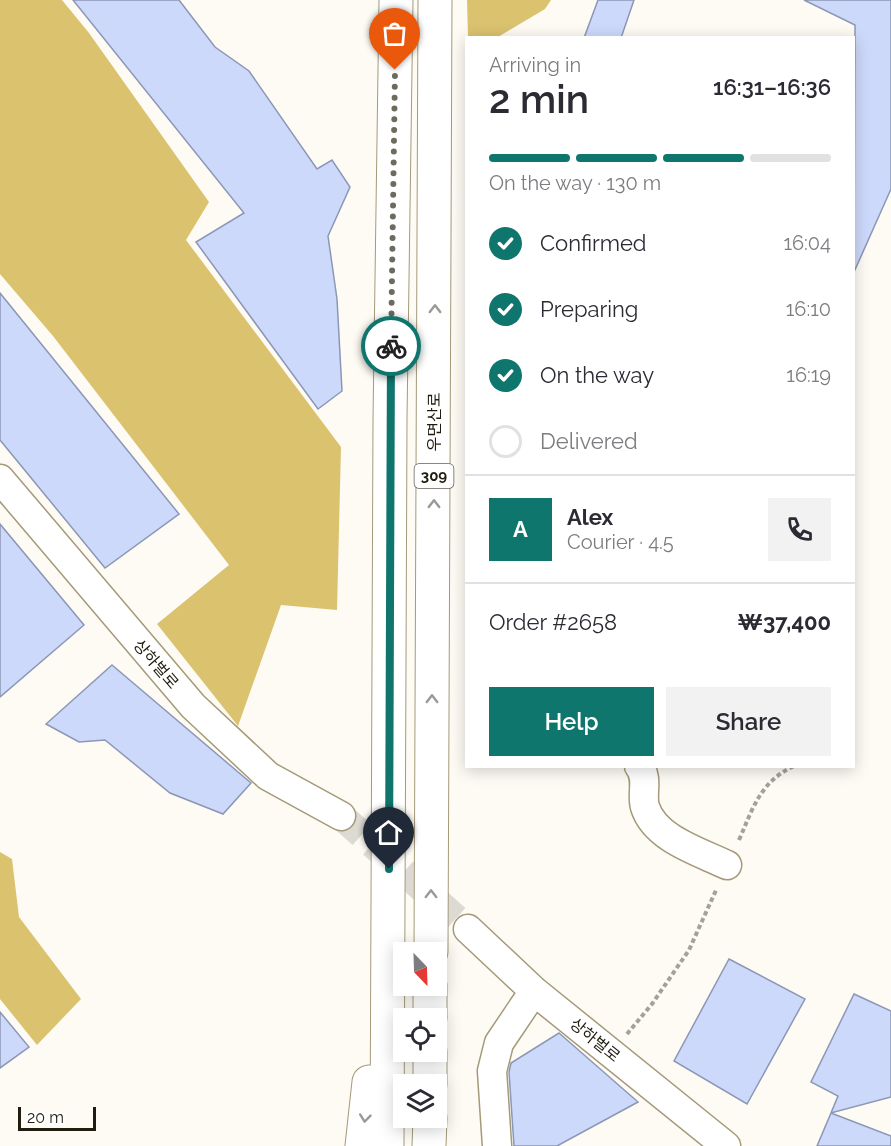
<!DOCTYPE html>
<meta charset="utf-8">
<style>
:root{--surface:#fff;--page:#f2f2f3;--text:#2b2b33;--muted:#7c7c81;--line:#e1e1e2;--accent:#0f766e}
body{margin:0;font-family:Raleway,"Noto Sans KR",sans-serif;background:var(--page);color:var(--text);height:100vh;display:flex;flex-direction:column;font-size:22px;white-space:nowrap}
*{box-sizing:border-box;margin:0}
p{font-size:20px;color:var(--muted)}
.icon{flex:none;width:33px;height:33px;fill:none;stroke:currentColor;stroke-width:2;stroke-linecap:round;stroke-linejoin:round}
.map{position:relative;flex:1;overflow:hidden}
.sheet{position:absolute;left:465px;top:36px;width:390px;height:732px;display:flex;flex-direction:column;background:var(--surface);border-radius:0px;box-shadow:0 3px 15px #0003}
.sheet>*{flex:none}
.needle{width:39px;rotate:157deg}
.controls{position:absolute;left:393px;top:942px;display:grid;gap:12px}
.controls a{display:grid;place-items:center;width:54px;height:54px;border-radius:0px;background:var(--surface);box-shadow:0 3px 15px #0003;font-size:30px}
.scale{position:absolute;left:18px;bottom:15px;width:78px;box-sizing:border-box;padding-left:6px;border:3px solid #201c0f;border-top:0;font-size:16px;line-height:21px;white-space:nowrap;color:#201c0f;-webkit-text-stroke:4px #fff;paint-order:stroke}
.pin{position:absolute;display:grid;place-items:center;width:51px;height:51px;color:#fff;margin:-62px -26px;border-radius:50% 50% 50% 0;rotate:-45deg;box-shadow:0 0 6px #0007}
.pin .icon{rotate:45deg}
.courier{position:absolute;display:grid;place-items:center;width:60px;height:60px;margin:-30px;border:4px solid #0f766e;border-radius:50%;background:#fff;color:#222;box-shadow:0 2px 8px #0007}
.summary em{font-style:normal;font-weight:600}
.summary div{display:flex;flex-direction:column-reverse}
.summary{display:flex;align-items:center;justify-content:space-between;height:102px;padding:0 24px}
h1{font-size:39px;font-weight:600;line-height:45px}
.bar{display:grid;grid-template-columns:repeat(4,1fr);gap:9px 6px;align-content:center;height:72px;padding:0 24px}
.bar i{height:8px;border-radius:4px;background:var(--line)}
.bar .active{background:var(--accent)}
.bar p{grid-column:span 4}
.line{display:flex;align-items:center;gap:15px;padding:0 24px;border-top:2px solid var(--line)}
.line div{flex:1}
.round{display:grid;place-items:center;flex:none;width:63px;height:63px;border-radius:0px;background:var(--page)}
ol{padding:0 24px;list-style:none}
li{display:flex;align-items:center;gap:18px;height:66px}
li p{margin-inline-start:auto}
li .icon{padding:6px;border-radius:50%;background:var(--accent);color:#fff;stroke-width:4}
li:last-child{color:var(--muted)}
li i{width:33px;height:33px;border:3px solid var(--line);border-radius:50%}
.action{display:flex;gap:12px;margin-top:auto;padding:12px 24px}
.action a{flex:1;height:69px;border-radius:0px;background:var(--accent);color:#fff;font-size:24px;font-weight:600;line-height:69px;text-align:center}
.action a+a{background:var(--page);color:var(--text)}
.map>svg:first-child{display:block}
.forest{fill:#dbc26f}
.building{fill:#cdd9fa;stroke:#8c97b6;stroke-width:1.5}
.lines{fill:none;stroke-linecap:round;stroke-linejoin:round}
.minor-tunnel{stroke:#dcdad2;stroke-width:28;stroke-dasharray:28 14;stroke-linecap:butt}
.minor-casing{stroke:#a49a79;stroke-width:31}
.highway-casing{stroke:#a49a79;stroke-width:35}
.path{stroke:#a4a198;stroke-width:4;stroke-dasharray:4.5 3;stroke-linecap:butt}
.minor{stroke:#fff;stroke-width:28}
.highway{stroke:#fff;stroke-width:33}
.oneway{stroke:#9b9993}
.done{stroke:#6d6a5f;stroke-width:6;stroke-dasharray:0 10.8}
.route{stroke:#0f766e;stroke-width:8}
.labels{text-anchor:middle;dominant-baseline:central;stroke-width:4.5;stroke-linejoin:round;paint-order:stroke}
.shield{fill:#fff;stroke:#636057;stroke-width:1.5}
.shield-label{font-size:15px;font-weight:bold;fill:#201c0f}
.street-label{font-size:16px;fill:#201c0f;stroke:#fff}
</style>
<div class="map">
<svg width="891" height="1146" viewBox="0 0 891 1146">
<rect width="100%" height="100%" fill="#fdfbf4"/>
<path class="forest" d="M0,0H62L89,33L209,202L186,240L341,447L337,610L281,605L238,726L157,624L229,565L53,336L0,274Z
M467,0H551L545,9L498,37H468Z
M0,852L12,859L19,917L81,999L37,1045L0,999Z"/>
<path class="building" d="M73,0H179L215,47L249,71L317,169L332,160L350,187L328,236L337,299L342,391L318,409L196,242L244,213Z
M598,0H634L621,38H584Z
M804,0H891V189L854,272L855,25Z
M0,293L179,514L105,568L0,440Z
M0,524L84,625L0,697Z
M112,665L251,783L223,814L170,793L105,740L79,742L46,724Z
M729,959L805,999L747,1104L674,1061Z
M854,994L891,1011V1097L831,1113L838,1096L811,1082Z
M0,1012L29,1047L0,1068Z
M559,1033L638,1102L557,1146H514L509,1072L511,1063Z
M831,1113L891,1136V1146H817Z"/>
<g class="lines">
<path class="minor-tunnel" d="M341,816L468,929"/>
<g class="minor-casing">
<path id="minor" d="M0,479L193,706L268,776L341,816
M639,766C649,779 641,794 645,807C655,839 700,852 727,865
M468,929L534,991L726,1146
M497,1146L492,1071L499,1043L534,991"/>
</g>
<g class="highway-casing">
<path id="highway" d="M431,952L435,0
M430,1018V986
M430,1084V1052
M362,1146L369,1082
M387,1146L390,419L396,0
M429,1146L430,1118"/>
</g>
<path class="path" d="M739,840C753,808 760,782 794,766
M627,1034L652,1004L689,950L717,888"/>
<use href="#minor" class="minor"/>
<use href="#highway" class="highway"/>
</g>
<defs><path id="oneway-chevron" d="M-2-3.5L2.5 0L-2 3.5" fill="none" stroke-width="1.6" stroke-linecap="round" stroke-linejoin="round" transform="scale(1.5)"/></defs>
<g class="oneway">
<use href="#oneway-chevron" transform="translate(435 309) rotate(-90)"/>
<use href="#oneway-chevron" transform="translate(434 504) rotate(-90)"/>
<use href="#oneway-chevron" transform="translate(432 699) rotate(-90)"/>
<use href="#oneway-chevron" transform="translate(431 894) rotate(-90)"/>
<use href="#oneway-chevron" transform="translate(365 1118) rotate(96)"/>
</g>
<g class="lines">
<path class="done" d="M391,346L395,70"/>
<path class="route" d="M389,869L391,346"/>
</g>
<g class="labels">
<rect class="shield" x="414.5" y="464" width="39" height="24" rx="4.5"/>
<g class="shield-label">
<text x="434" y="476">309</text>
</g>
<g class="street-label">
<text transform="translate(434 422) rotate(-90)">우면산로</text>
<text transform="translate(156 664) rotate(49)">상하벌로</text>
<text transform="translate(595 1040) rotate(39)">상하벌로</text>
</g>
</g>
</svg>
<div class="controls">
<a><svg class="needle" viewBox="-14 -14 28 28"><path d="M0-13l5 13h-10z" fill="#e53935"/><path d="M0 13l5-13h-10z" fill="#7c7c81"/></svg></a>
<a><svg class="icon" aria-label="locate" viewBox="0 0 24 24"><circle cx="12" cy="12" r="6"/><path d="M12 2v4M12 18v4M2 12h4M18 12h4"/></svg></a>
<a><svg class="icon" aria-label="layers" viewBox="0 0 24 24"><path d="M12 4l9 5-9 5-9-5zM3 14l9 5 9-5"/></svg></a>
</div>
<div class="scale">20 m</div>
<div class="pin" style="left:395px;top:70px;background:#ea580c"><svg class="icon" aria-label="bag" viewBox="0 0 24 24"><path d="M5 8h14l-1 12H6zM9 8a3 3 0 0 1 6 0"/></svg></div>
<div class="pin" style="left:389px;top:869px;background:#1f2937"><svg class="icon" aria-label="home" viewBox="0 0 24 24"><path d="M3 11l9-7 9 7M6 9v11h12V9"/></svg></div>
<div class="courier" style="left:391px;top:346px"><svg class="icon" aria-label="bike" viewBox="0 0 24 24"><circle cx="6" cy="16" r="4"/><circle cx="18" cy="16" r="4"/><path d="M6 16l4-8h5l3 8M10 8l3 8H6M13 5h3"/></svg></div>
<section class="sheet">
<div class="summary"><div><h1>2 min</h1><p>Arriving in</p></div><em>16:31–16:36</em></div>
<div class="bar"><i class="active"></i><i class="active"></i><i class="active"></i><i></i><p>On the way · 130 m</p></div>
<ol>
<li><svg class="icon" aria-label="check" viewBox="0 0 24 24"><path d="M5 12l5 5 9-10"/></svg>Confirmed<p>16:04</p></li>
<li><svg class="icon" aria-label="check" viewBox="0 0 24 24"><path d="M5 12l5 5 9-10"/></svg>Preparing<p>16:10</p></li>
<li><svg class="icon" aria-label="check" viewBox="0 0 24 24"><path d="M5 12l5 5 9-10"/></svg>On the way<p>16:19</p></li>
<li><i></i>Delivered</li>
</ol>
<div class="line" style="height:108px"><b class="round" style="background:var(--accent);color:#fff">A</b><div><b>Alex</b><p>Courier · 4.5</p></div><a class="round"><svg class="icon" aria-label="phone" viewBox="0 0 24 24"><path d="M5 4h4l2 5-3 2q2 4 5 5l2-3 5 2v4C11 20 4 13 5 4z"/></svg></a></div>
<div class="line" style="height:78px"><div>Order #2658</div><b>₩37,400</b></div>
<div class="action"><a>Help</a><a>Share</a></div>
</section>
</div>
